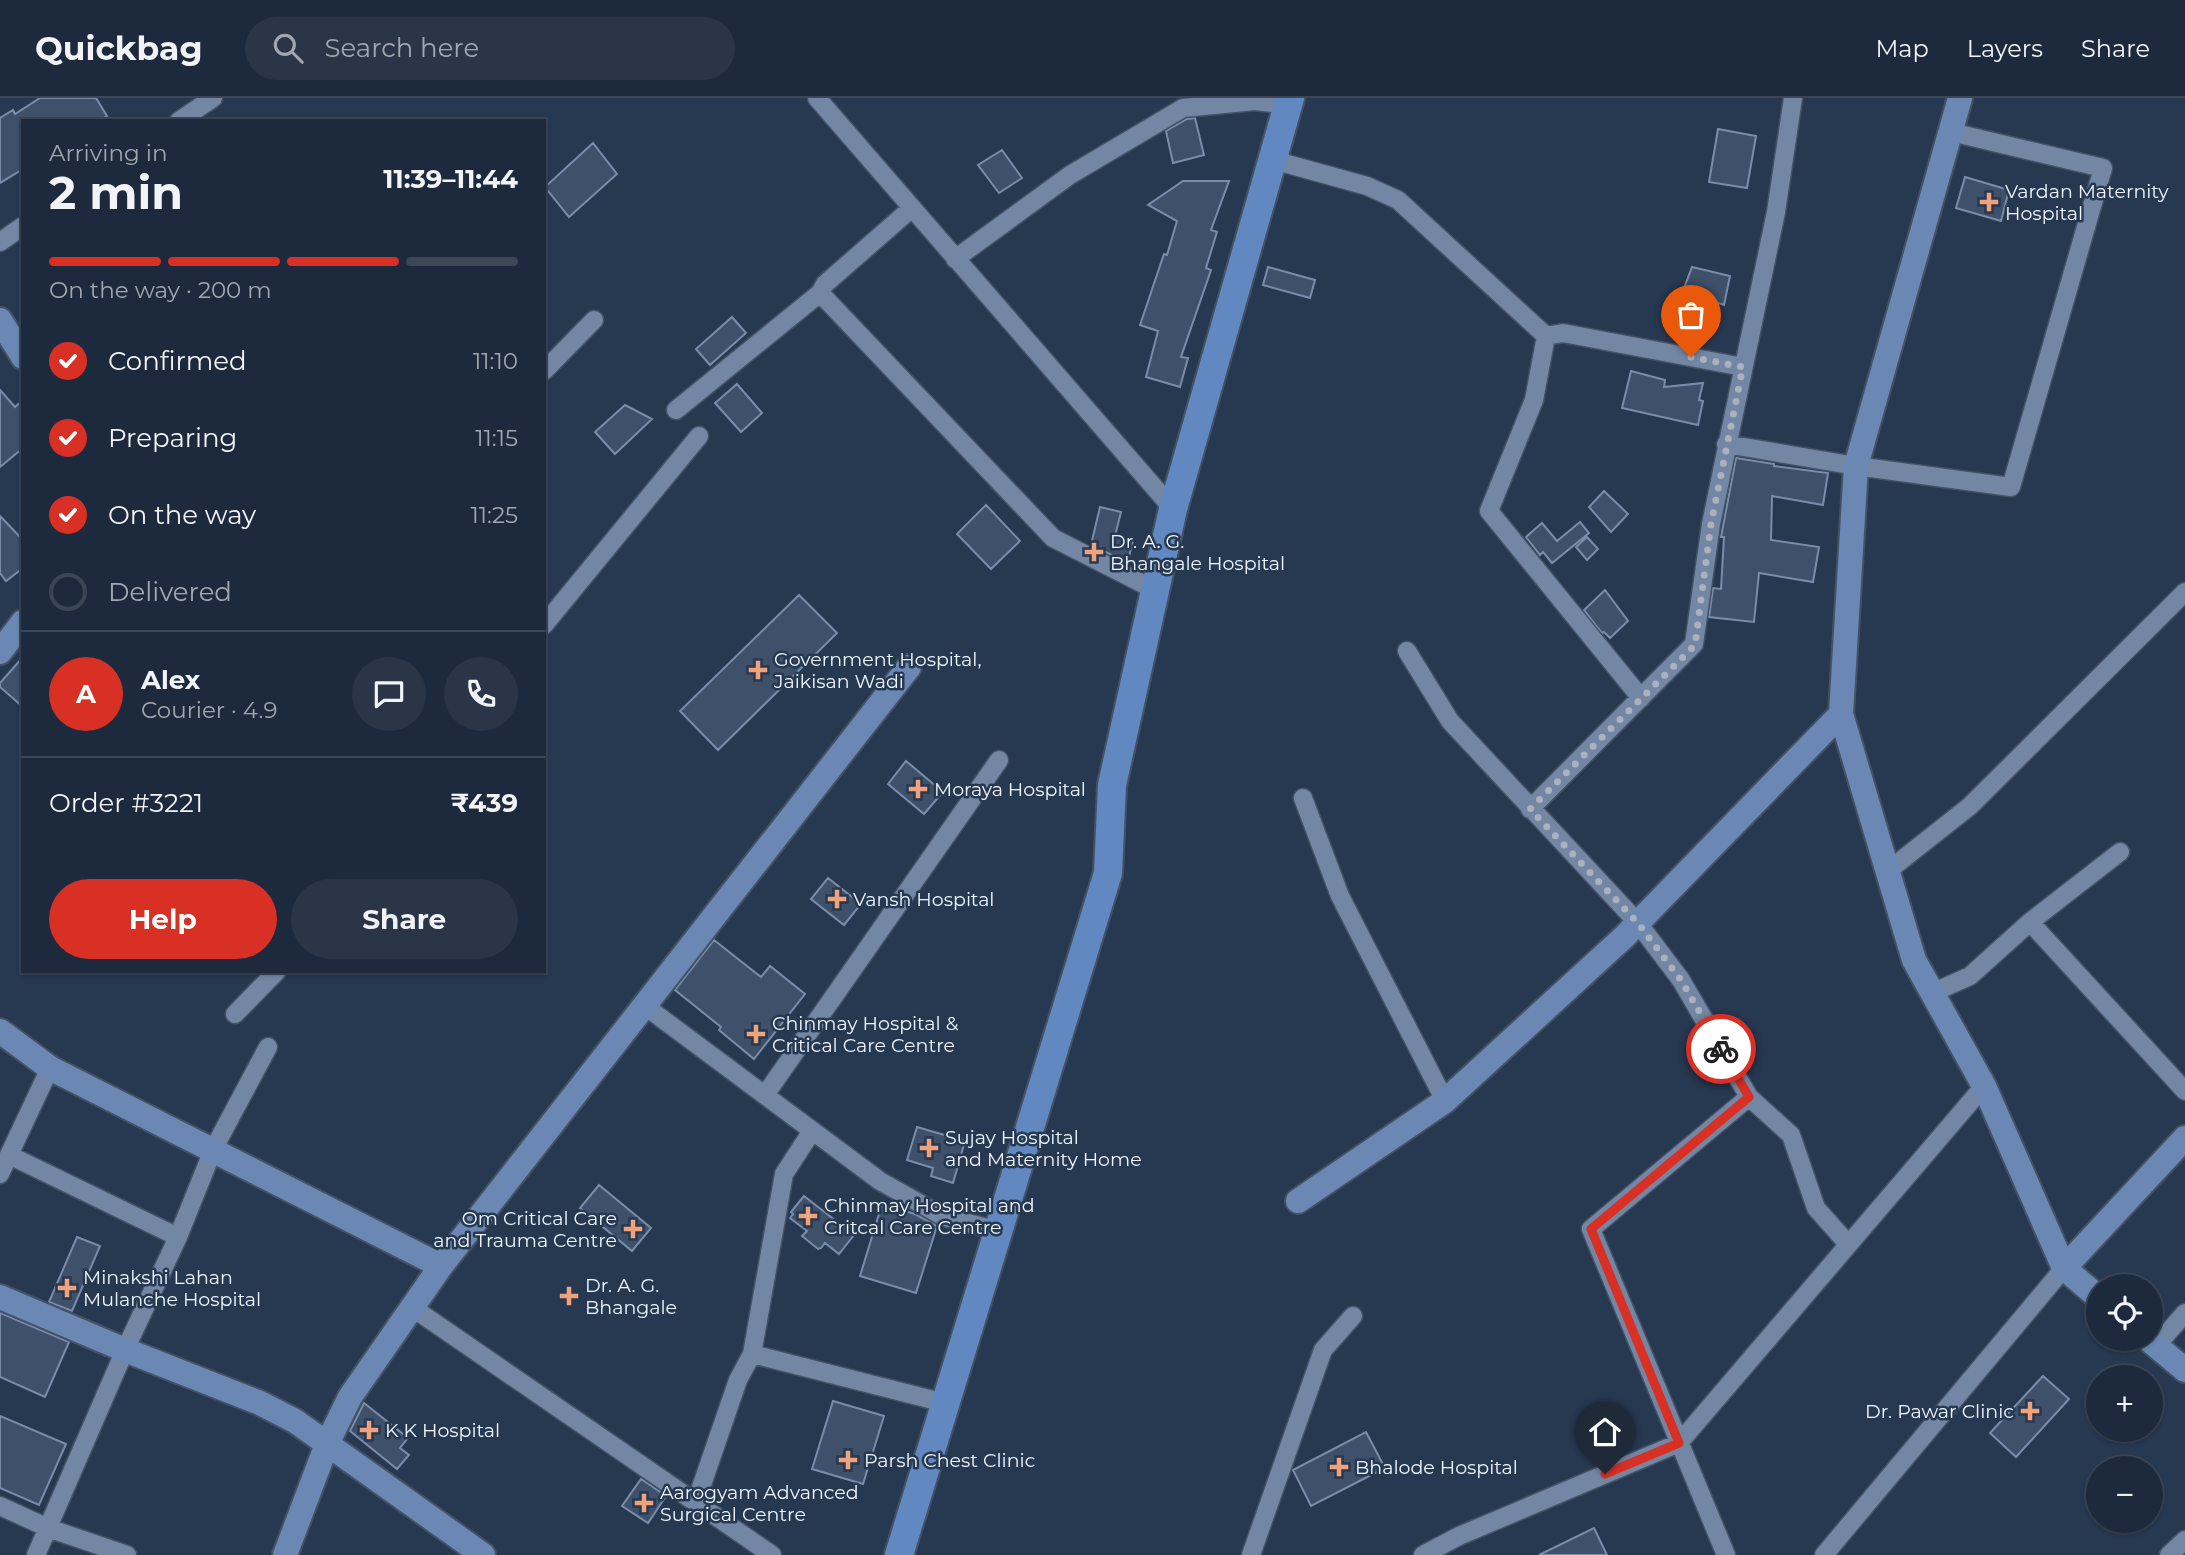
<!DOCTYPE html>
<meta charset="utf-8">
<style>
:root{--surface:#1d2a3d;--page:#2a3648;--text:#f1f3f6;--muted:#a0a7b0;--line:#3b4657;--accent:#d93025}
body{margin:0;font-family:Montserrat,sans-serif;background:var(--page);color:var(--text);height:100vh;display:flex;flex-direction:column;font-size:26px;white-space:nowrap}
*{box-sizing:border-box;margin:0}
p{font-size:23px;color:var(--muted)}
.icon{flex:none;width:38px;height:38px;fill:none;stroke:currentColor;stroke-width:2;stroke-linecap:round;stroke-linejoin:round}
.map{position:relative;flex:1;overflow:hidden}
.side{position:absolute;left:21px;top:21px;width:525px;height:854px;display:flex;flex-direction:column;background:var(--surface);border-radius:0px;box-shadow:0 2px 5px #0004,0 0 0 2px var(--line)}
.side>*{flex:none}
.controls{position:absolute;left:2086px;top:1176px;display:grid;gap:14px}
.controls a{display:grid;place-items:center;width:77px;height:77px;border-radius:50%;background:var(--surface);box-shadow:0 2px 5px #0004,0 0 0 2px var(--line);font-size:35px}
.pin{position:absolute;display:grid;place-items:center;width:60px;height:60px;color:#fff;margin:-72px -30px;border-radius:50% 50% 50% 0;rotate:-45deg;box-shadow:0 0 7px #0007}
.pin .icon{rotate:45deg}
.courier{position:absolute;display:grid;place-items:center;width:70px;height:70px;margin:-35px;border:5px solid #d93025;border-radius:50%;background:#fff;color:#222;box-shadow:0 2px 9px #0007}
.overview em{font-style:normal;font-weight:700}
.overview div{display:flex;flex-direction:column-reverse}
.overview{display:flex;align-items:center;justify-content:space-between;height:119px;padding:0 28px}
h1{font-size:46px;font-weight:700;line-height:52px}
.bar{display:grid;grid-template-columns:repeat(4,1fr);gap:10px 7px;align-content:center;height:84px;padding:0 28px}
.bar i{height:9px;border-radius:5px;background:var(--line)}
.bar .active{background:var(--accent)}
.bar p{grid-column:span 4}
.line{display:flex;align-items:center;gap:18px;padding:0 28px;border-top:2px solid var(--line)}
.line div{flex:1}
.round{display:grid;place-items:center;flex:none;width:74px;height:74px;border-radius:37px;background:var(--page)}
ol{padding:0 28px;list-style:none}
li{display:flex;align-items:center;gap:21px;height:77px}
li p{margin-inline-start:auto}
li .icon{padding:7px;border-radius:50%;background:var(--accent);color:#fff;stroke-width:4}
li:last-child{color:var(--muted)}
li i{width:38px;height:38px;border:4px solid var(--line);border-radius:50%}
.cta{display:flex;gap:14px;margin-top:auto;padding:14px 28px}
.cta a{flex:1;height:80px;border-radius:42px;background:var(--accent);color:#fff;font-size:28px;font-weight:700;line-height:80px;text-align:center}
.cta a+a{background:var(--page);color:var(--text)}
header{display:flex;align-items:center;gap:42px;box-sizing:border-box;height:98px;padding:0 35px;background:var(--surface);border-bottom:2px solid var(--line)}
header strong{font-size:33px}
nav{display:flex;gap:38px;margin-inline-start:auto;font-size:24px}
.search{width:490px;height:63px;background:var(--page);display:flex;align-items:center;gap:18px;box-sizing:border-box;padding:0 24px;border-radius:38px;color:var(--muted);font-size:26px}
.map>svg:first-child{display:block}
.building{fill:#3e506a;stroke:#798dab;stroke-width:2}
.lines{fill:none;stroke-linecap:round;stroke-linejoin:round}
.street-casing{stroke:#445266;stroke-width:21}
.secondary-casing{stroke:#445266;stroke-width:28}
.primary-casing{stroke:#445266;stroke-width:32}
.street{stroke:#7387a4;stroke-width:18}
.secondary{stroke:#6a88b3;stroke-width:24}
.primary{stroke:#6188c1;stroke-width:28}
.done{stroke:#a8b2c1;stroke-width:7;stroke-dasharray:0 12.6}
.route{stroke:#d93025;stroke-width:9}
.poi-dot{fill:#f0a27a;stroke:#273851;stroke-width:2.5}
.labels{text-anchor:middle;dominant-baseline:central;stroke-width:5;stroke-linejoin:round;paint-order:stroke}
.poi-label{font-size:19px;fill:#edf4fe;stroke:#273851;text-anchor:start}
</style>
<header>
<strong>Quickbag</strong>
<div class="search"><svg class="icon" aria-label="search" viewBox="0 0 24 24"><circle cx="10" cy="10" r="6"/><path d="M15 15l6 6"/></svg>Search here</div>
<nav><a>Map</a><a>Layers</a><a>Share</a></nav>
</header>
<div class="map">
<svg width="2185" height="1457" viewBox="0 0 2185 1457">
<rect width="100%" height="100%" fill="#273851"/>
<path class="building" d="M40,0H96L107,18L99,23H23V71L0,85V20L13,12L15,16Z
M1195,20L1204,57L1173,65L1166,33L1187,21Z
M1718,31L1756,38L1747,90L1709,84Z
M593,45L617,76L569,119L545,89Z
M1002,52L1022,80L999,95L978,67Z
M1965,79L2009,92L2001,123L1956,110Z
M1183,83H1229L1211,132L1217,134L1206,170L1211,172L1181,259L1188,260L1180,289L1146,279L1158,233L1140,227L1164,156L1167,157L1177,123L1148,107Z
M1268,169L1315,182L1310,200L1263,187Z
M1692,169L1730,178L1724,207L1683,193Z
M732,219L746,235L710,267L696,251Z
M1631,273L1665,282L1664,289L1703,285L1699,302L1703,303L1698,327L1622,310Z
M737,286L762,315L741,334L715,305Z
M0,292L15,309L23,302V350L0,369Z
M625,307L652,321L615,356L595,334Z
M1736,360L1774,366V368L1828,375L1823,407L1772,398L1771,442L1819,449L1813,484L1759,475L1754,524L1709,519L1713,490L1721,491L1724,439H1721Z
M1604,393L1628,416L1611,434L1589,409Z
M986,407L1020,443L991,471L957,436Z
M1100,409L1121,414L1115,438L1133,442L1128,463L1120,461L1091,447Z
M0,418L23,442V470L6,483L0,475Z
M1580,424L1589,435L1552,465L1543,454L1540,457L1526,439L1542,425L1557,443Z
M1587,439L1598,451L1587,462L1576,449Z
M1605,492L1628,523L1610,540L1604,534L1602,535L1584,512Z
M799,497L837,535L718,652L680,613Z
M23,559V609L0,589V585Z
M906,663L943,694L924,716L888,686Z
M828,780L861,806L844,827L811,801Z
M714,842L761,879L770,868L805,896L754,961L719,932L721,929L675,892Z
M917,1029L965,1043L953,1085L931,1078L933,1070L907,1062Z
M599,1087L651,1130L632,1153L580,1110Z
M804,1098L854,1137L839,1156L825,1145L821,1150L818,1151L802,1138L807,1133L790,1120L793,1116L791,1114Z
M882,1106L915,1116L937,1128L916,1195L860,1178Z
M77,1139L100,1148L72,1213L49,1204Z
M0,1215L69,1244L45,1299L0,1279Z
M2043,1278L2069,1301L2016,1359L1990,1335Z
M833,1303L884,1318L863,1386L812,1371Z
M364,1305L408,1340L400,1350L409,1357L397,1371L350,1333Z
M0,1318L66,1346L39,1407L0,1390Z
M1366,1334L1385,1370L1311,1408L1293,1372Z
M641,1381L666,1398L648,1425L622,1408Z
M1594,1430L1607,1457H1539Z"/>
<g class="lines">
<g class="street-casing">
<path id="street" d="M817,0L1173,411
M179,23L213,0
M1273,62L1367,88L1398,102L1546,238L1563,235L1743,269
M0,144L23,128
M955,161L1070,77L1183,10L1255,3L1289,7
M820,195L1053,440L1155,492
M1546,238L1534,302L1489,413L1641,600
M544,273L594,222
M676,312L820,195L825,186L912,110
M1726,346L1856,368L2011,389L2103,70L1951,34
M544,527L699,338
M1407,553L1450,623L1638,825L1681,882L1749,999L1791,1037L1816,1110L1848,1146
M1303,700L1340,798L1445,1003
M1530,711L1694,546L1711,426L1776,114L1793,0
M1889,772L1970,708L2185,494
M2030,824L2185,993
M1932,895L1970,878L2030,824L2120,754
M645,908L880,1083L942,1118L998,1133
M235,916L277,873
M765,997L999,662
M9,1057L178,1139
M0,1076L50,970
M413,1210L772,1457
M2156,1248L2185,1215
M752,1256L945,1305
M696,1404L738,1282L752,1256L784,1076L812,1033
M0,1408L48,1430L127,1457
M36,1457L125,1252L178,1139L213,1052L268,949
M1251,1457L1323,1252L1353,1218
M1423,1457L1459,1438L1679,1345L1984,988
M1726,1457L1591,1131L1749,999
M1824,1457L2064,1170
M2169,1457L2185,1442"/>
</g>
<g class="secondary-casing">
<path id="secondary" d="M1960,0L1856,368L1841,616L1914,862L1984,988L2064,1170L2098,1199
M0,222L23,259
M0,554L23,524
M0,933L50,970L441,1168
M1298,1103L1445,1003L1624,839L1841,616
M2064,1170L2185,1040
M0,1199L125,1252L260,1305L295,1323L483,1457
M2148,1241L2185,1272
M285,1457L327,1346L350,1299L441,1168L909,569"/>
</g>
<g class="primary-casing">
<path id="primary" d="M899,1457L1108,775L1112,687L1173,411L1290,0"/>
</g>
<use href="#street" class="street"/>
<use href="#secondary" class="secondary"/>
<use href="#primary" class="primary"/>
</g>
<g class="lines">
<path class="done" d="M1691,259L1743,269L1711,426L1695,547L1530,711L1638,825L1681,882L1721,951"/>
<path class="route" d="M1605,1376L1679,1345L1591,1131L1749,999L1721,951"/>
</g>
<g class="poi-dot">
<path d="M1985.5 93.5h7v7h7v7h-7v7h-7v-7h-7v-7h7z"/>
<path d="M1090.5 443.5h7v7h7v7h-7v7h-7v-7h-7v-7h7z"/>
<path d="M754.5 561.5h7v7h7v7h-7v7h-7v-7h-7v-7h7z"/>
<path d="M914.5 680.5h7v7h7v7h-7v7h-7v-7h-7v-7h7z"/>
<path d="M833.5 790.5h7v7h7v7h-7v7h-7v-7h-7v-7h7z"/>
<path d="M752.5 925.5h7v7h7v7h-7v7h-7v-7h-7v-7h7z"/>
<path d="M925.5 1039.5h7v7h7v7h-7v7h-7v-7h-7v-7h7z"/>
<path d="M804.5 1107.5h7v7h7v7h-7v7h-7v-7h-7v-7h7z"/>
<path d="M629.5 1120.5h7v7h7v7h-7v7h-7v-7h-7v-7h7z"/>
<path d="M63.5 1179.5h7v7h7v7h-7v7h-7v-7h-7v-7h7z"/>
<path d="M565.5 1187.5h7v7h7v7h-7v7h-7v-7h-7v-7h7z"/>
<path d="M2026.5 1302.5h7v7h7v7h-7v7h-7v-7h-7v-7h7z"/>
<path d="M365.5 1321.5h7v7h7v7h-7v7h-7v-7h-7v-7h7z"/>
<path d="M844.5 1351.5h7v7h7v7h-7v7h-7v-7h-7v-7h7z"/>
<path d="M1335.5 1358.5h7v7h7v7h-7v7h-7v-7h-7v-7h7z"/>
<path d="M640.5 1394.5h7v7h7v7h-7v7h-7v-7h-7v-7h7z"/>
</g>
<g class="labels">
<g class="poi-label">
<text x="2005" y="93">Vardan Maternity<tspan x="2005" dy="22">Hospital</tspan></text>
<text x="1110" y="443">Dr. A. G.<tspan x="1110" dy="22">Bhangale Hospital</tspan></text>
<text x="774" y="561">Government Hospital,<tspan x="774" dy="22">Jaikisan Wadi</tspan></text>
<text x="934" y="691">Moraya Hospital</text>
<text x="853" y="801">Vansh Hospital</text>
<text x="772" y="925">Chinmay Hospital &amp;<tspan x="772" dy="22">Critical Care Centre</tspan></text>
<text x="945" y="1039">Sujay Hospital<tspan x="945" dy="22">and Maternity Home</tspan></text>
<text x="824" y="1107">Chinmay Hospital and<tspan x="824" dy="22">Critcal Care Centre</tspan></text>
<text x="617" y="1120" text-anchor="end">Om Critical Care<tspan x="617" dy="22">and Trauma Centre</tspan></text>
<text x="83" y="1179">Minakshi Lahan<tspan x="83" dy="22">Mulanche Hospital</tspan></text>
<text x="585" y="1187">Dr. A. G.<tspan x="585" dy="22">Bhangale</tspan></text>
<text x="2014" y="1313" text-anchor="end">Dr. Pawar Clinic</text>
<text x="385" y="1332">K K Hospital</text>
<text x="864" y="1362">Parsh Chest Clinic</text>
<text x="1355" y="1369">Bhalode Hospital</text>
<text x="660" y="1394">Aarogyam Advanced<tspan x="660" dy="22">Surgical Centre</tspan></text>
</g>
</g>
</svg>
<div class="controls">
<a><svg class="icon" aria-label="locate" viewBox="0 0 24 24"><circle cx="12" cy="12" r="6"/><path d="M12 2v4M12 18v4M2 12h4M18 12h4"/></svg></a>
<a>+</a>
<a>−</a>
</div>
<div class="pin" style="left:1691px;top:259px;background:#ea580c"><svg class="icon" aria-label="bag" viewBox="0 0 24 24"><path d="M5 8h14l-1 12H6zM9 8a3 3 0 0 1 6 0"/></svg></div>
<div class="pin" style="left:1605px;top:1376px;background:#1f2937"><svg class="icon" aria-label="home" viewBox="0 0 24 24"><path d="M3 11l9-7 9 7M6 9v11h12V9"/></svg></div>
<div class="courier" style="left:1721px;top:951px"><svg class="icon" aria-label="bike" viewBox="0 0 24 24"><circle cx="6" cy="16" r="4"/><circle cx="18" cy="16" r="4"/><path d="M6 16l4-8h5l3 8M10 8l3 8H6M13 5h3"/></svg></div>
<section class="side">
<div class="overview"><div><h1>2 min</h1><p>Arriving in</p></div><em>11:39–11:44</em></div>
<div class="bar"><i class="active"></i><i class="active"></i><i class="active"></i><i></i><p>On the way · 200 m</p></div>
<ol>
<li><svg class="icon" aria-label="check" viewBox="0 0 24 24"><path d="M5 12l5 5 9-10"/></svg>Confirmed<p>11:10</p></li>
<li><svg class="icon" aria-label="check" viewBox="0 0 24 24"><path d="M5 12l5 5 9-10"/></svg>Preparing<p>11:15</p></li>
<li><svg class="icon" aria-label="check" viewBox="0 0 24 24"><path d="M5 12l5 5 9-10"/></svg>On the way<p>11:25</p></li>
<li><i></i>Delivered</li>
</ol>
<div class="line" style="height:126px"><b class="round" style="background:var(--accent);color:#fff">A</b><div><b>Alex</b><p>Courier · 4.9</p></div><a class="round"><svg class="icon" aria-label="chat" viewBox="0 0 24 24"><path d="M4 5h16v11H9l-5 4z"/></svg></a><a class="round"><svg class="icon" aria-label="phone" viewBox="0 0 24 24"><path d="M5 4h4l2 5-3 2q2 4 5 5l2-3 5 2v4C11 20 4 13 5 4z"/></svg></a></div>
<div class="line" style="height:91px"><div>Order #3221</div><b>₹439</b></div>
<div class="cta"><a>Help</a><a>Share</a></div>
</section>
</div>
